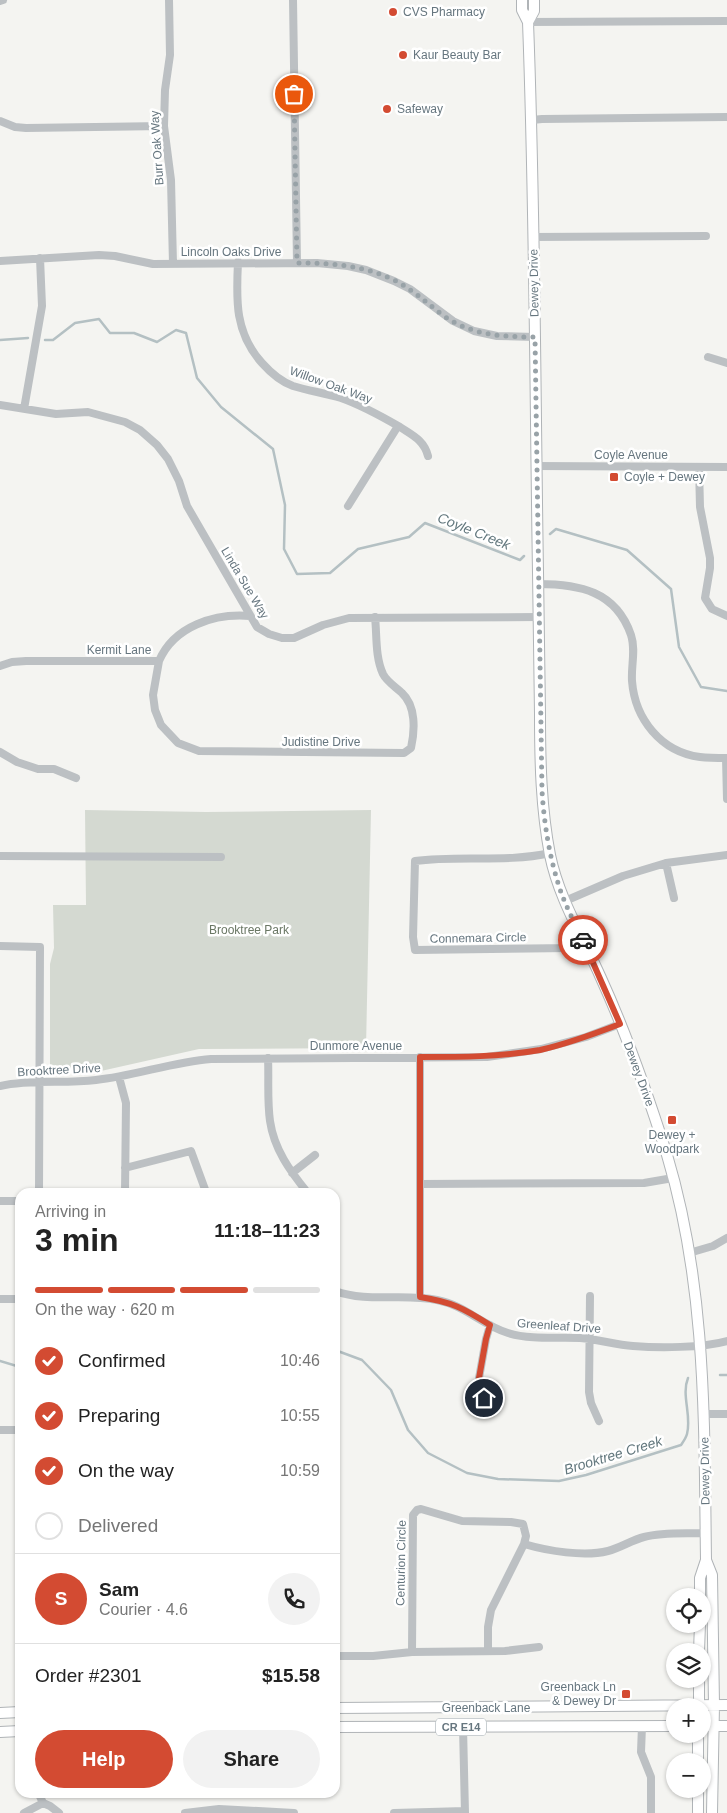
<!DOCTYPE html>
<meta charset="utf-8">
<style>
:root{--surface:#fff;--page:#f2f2f2;--text:#222;--muted:#767676;--line:#e0e0e0;--accent:#d34b32}
body{margin:0;font-family:Helvetica,sans-serif;background:var(--page);color:var(--text);height:100vh;display:flex;flex-direction:column;font-size:19px;white-space:nowrap}
*{box-sizing:border-box;margin:0}
p{font-size:16px;color:var(--muted)}
.icon{flex:none;width:28px;height:28px;fill:none;stroke:currentColor;stroke-width:2;stroke-linecap:round;stroke-linejoin:round}
.map{position:relative;flex:1;overflow:hidden}
.panel{position:absolute;left:15px;top:1188px;width:325px;height:610px;display:flex;flex-direction:column;background:var(--surface);border-radius:15px;box-shadow:0 1px 4px #0004}
.panel>*{flex:none}
.fabs{position:absolute;left:666px;top:1588px;display:grid;gap:10px}
.fabs a{display:grid;place-items:center;width:45px;height:45px;border-radius:50%;background:var(--surface);box-shadow:0 1px 4px #0004;font-size:25px}
.pin{position:absolute;display:grid;place-items:center;width:42px;height:42px;color:#fff;margin:-21px;border:2px solid #fff;border-radius:50%;box-shadow:0 1px 5px #0007}
.courier{position:absolute;display:grid;place-items:center;width:50px;height:50px;margin:-25px;border:4px solid #d34b32;border-radius:50%;background:#fff;color:#222;box-shadow:0 1px 6px #0007}
.headline em{font-style:normal;font-weight:700}
.headline div{display:flex;flex-direction:column-reverse}
.headline{display:flex;align-items:center;justify-content:space-between;height:85px;padding:0 20px}
h1{font-size:32px;font-weight:700;line-height:38px}
.bar{display:grid;grid-template-columns:repeat(4,1fr);gap:8px 5px;align-content:center;height:60px;padding:0 20px}
.bar i{height:6px;border-radius:4px;background:var(--line)}
.bar .on{background:var(--accent)}
.bar p{grid-column:span 4}
.line{display:flex;align-items:center;gap:12px;padding:0 20px;border-top:1px solid var(--line)}
.line div{flex:1}
.round{display:grid;place-items:center;flex:none;width:52px;height:52px;border-radius:26px;background:var(--page)}
ol{padding:0 20px;list-style:none}
li{display:flex;align-items:center;gap:15px;height:55px}
li p{margin-inline-start:auto}
li .icon{padding:5px;border-radius:50%;background:var(--accent);color:#fff;stroke-width:4}
li:last-child{color:var(--muted)}
li i{width:28px;height:28px;border:2px solid var(--line);border-radius:50%}
.action{display:flex;gap:10px;margin-top:auto;padding:10px 20px}
.action a{flex:1;height:58px;border-radius:30px;background:var(--accent);color:#fff;font-size:20px;font-weight:700;line-height:58px;text-align:center}
.action a+a{background:var(--page);color:var(--text)}
.map>svg:first-child{display:block}
.green{fill:#d4d9d1}
.lines{fill:none;stroke-linecap:round;stroke-linejoin:round}
.stream{stroke:#b4c0c3;stroke-width:2.5}
.major-casing{stroke:#b0b4b7;stroke-width:12}
.minor{stroke:#bcc0c3;stroke-width:8}
.major{stroke:#fff;stroke-width:10}
.done{stroke:#98a2a7;stroke-width:5;stroke-dasharray:0 9}
.route{stroke:#d34b32;stroke-width:6}
.poi-dot{fill:#d34b32;stroke:#fff;stroke-width:2}
.labels{text-anchor:middle;dominant-baseline:central;stroke-width:5;stroke-linejoin:round;paint-order:stroke}
.shield{fill:#fff;stroke:#949fa5;stroke-width:1}
.shield-label{font-size:11px;font-weight:bold;fill:#66767f}
.poi-label{font-size:12px;fill:#66767f;stroke:#fff;text-anchor:start}
.street-label{font-size:12px;fill:#66767f;stroke:#fff}
.park-label{font-size:12px;fill:#6a7764;stroke:#fff}
.water-label{font-size:14px;font-style:italic;fill:#62777d;stroke:#fff}
</style>
<div class="map">
<svg width="727" height="1813" viewBox="0 0 727 1813">
<rect width="100%" height="100%" fill="#f4f4f1"/>
<path class="green" d="M85,810L206,812L371,810L366,1048L199,1049L101,1071L87,1072L50,1070V964L54,948L53,905H86Z"/>
<g class="lines">
<path class="stream" d="M0,340L28,338
M45,340H53L75,323L99,319L110,333H134L157,342L176,330L186,333L197,378L221,407L273,449L285,505L284,549L297,574L330,573L358,549L409,537L425,523L520,560L524,556
M550,534L556,529L627,550L671,589L679,647L701,687L727,691
M335,1350L362,1360L391,1390L408,1430L428,1453L467,1473L498,1479L559,1481L586,1475L681,1445C683,1442 686,1438 687,1434C692,1416 681,1395 688,1378
M0,1361L20,1367
M720,1375H727"/>
<g class="major-casing">
<path id="major" d="M522,0V10L528,22C535,205 535,389 538,572C539,619 539,667 540,714C540,761 541,808 550,855C559,899 583,937 601,978C627,1035 648,1095 667,1155C707,1288 704,1423 706,1560L700,1578V1596
M528,22L534,11V0
M706,1560L712,1575L714,1705L712,1813
M699,1651L700,1624
M699,1706V1679
M335,1708L727,1705
M0,1713L20,1712
M702,1726H727
M335,1727L675,1726
M0,1732L20,1731
M698,1761V1734
M698,1789V1813"/>
</g>
<path class="minor" d="M169,0L170,55L165,90L164,126L171,180L173,264
M293,0L297,263
M0,1L3,0
M528,22L727,21
M532,120L542,119L727,117
M0,121L15,127L26,128L164,126
M533,237L706,236
M0,261L99,255L115,256L153,264L317,263L348,266L366,270L394,281L410,289L453,321L474,331L497,336L535,337
M238,262C236,301 235,333 262,363C270,372 282,382 293,386C309,391 325,393 341,398C361,405 381,416 400,427C412,435 424,440 428,456
M708,357L727,363
M0,405L56,414L88,412L125,422L140,430L157,445L168,459L179,481L187,506L257,627L269,634L282,638H294L323,625L349,618L538,617
M24,409L42,306L40,258
M536,466L727,467
M699,467L700,507L710,558V568L705,598L712,609L727,616
M348,506L398,426
M538,584C579,584 616,591 631,635C636,650 631,665 632,681C635,719 661,752 700,757C709,758 718,758 727,758
M159,661L153,695L155,710L161,725L178,743L199,751L404,753L411,748C415,730 416,706 402,693C396,687 387,682 383,674C375,657 377,635 375,617
M0,666L12,662L26,661H159C174,626 215,613 250,616
M0,752L17,762L38,769H54L76,778
M726,758L727,799
M550,853C506,863 460,855 415,861L413,937L415,950L570,948L586,946
M0,856L221,857
M666,863L674,898
M565,901L623,876L666,863L727,855
M0,946L40,947L39,1192
M420,1057V1297
M268,1058C269,1079 267,1100 270,1121C274,1149 290,1171 307,1192
M119,1077L126,1103L125,1192
M0,1086C32,1079 64,1084 96,1080C135,1076 172,1062 211,1059L487,1057L541,1049L586,1037L620,1024
M125,1168L191,1151L206,1192
M292,1173L315,1155
M421,1184L644,1183L673,1178
M0,1201H20
M689,1253L713,1246L727,1238
M335,1291C368,1303 403,1293 437,1300C464,1305 482,1325 508,1333C531,1340 556,1337 580,1338C598,1339 615,1345 633,1346C659,1348 702,1348 727,1341
M590,1296L589,1392L591,1403L599,1421
M0,1299H20
M484,1399L479,1378L486,1339L490,1325
M705,1414H727
M0,1430H20
M524,1544C548,1551 584,1557 608,1551C620,1548 632,1540 644,1537C664,1532 685,1534 706,1533
M412,1652L413,1515L417,1510L421,1509L462,1521L511,1522L523,1524L526,1536L524,1544L491,1610L488,1627V1651
M335,1656H373L412,1652L505,1651L539,1647
M642,1726L641,1752L651,1777V1813
M463,1727L465,1813
M38,1792L43,1803L50,1806L59,1813
M24,1813L43,1803
M185,1813L219,1809L294,1813
M394,1813L465,1811"/>
<use href="#major" class="major"/>
</g>
<g class="lines">
<path class="done" d="M294,94L297,263C331,263 363,265 394,280C413,290 427,303 444,316C471,335 502,337 535,337L542,791C544,822 549,854 558,883C564,903 574,922 583,940"/>
<path class="route" d="M484,1398L479,1378L486,1339L490,1325C463,1308 452,1302 420,1297V1057C460,1057 500,1057 540,1050C567,1044 594,1034 620,1024L583,940"/>
</g>
<g class="poi-dot">
<circle cx="393" cy="12" r="5"/>
<circle cx="403" cy="55" r="5"/>
<circle cx="387" cy="109" r="5"/>
<rect x="609" y="472" width="10" height="10" rx="2.5"/>
<rect x="667" y="1115" width="10" height="10" rx="2.5"/>
<rect x="621" y="1689" width="10" height="10" rx="2.5"/>
</g>
<g class="labels">
<rect class="shield" x="436" y="1718.5" width="50" height="17" rx="4"/>
<g class="shield-label">
<text x="461" y="1727">CR E14</text>
</g>
<g class="poi-label">
<text x="403" y="12">CVS Pharmacy</text>
<text x="413" y="55">Kaur Beauty Bar</text>
<text x="397" y="109">Safeway</text>
<text x="624" y="477">Coyle + Dewey</text>
<text x="672" y="1135" text-anchor="middle">Dewey +<tspan x="672" dy="14">Woodpark</tspan></text>
<text x="616" y="1687" text-anchor="end">Greenback Ln<tspan x="616" dy="14">&amp; Dewey Dr</tspan></text>
</g>
<g class="street-label">
<text transform="translate(157 148) rotate(-94)">Burr Oak Way</text>
<text x="231" y="252">Lincoln Oaks Drive</text>
<text transform="translate(534 283) rotate(-91)">Dewey Drive</text>
<text transform="translate(331 385) rotate(20)">Willow Oak Way</text>
<text x="631" y="455">Coyle Avenue</text>
<text transform="translate(245 583) rotate(59)">Linda Sue Way</text>
<text x="119" y="650">Kermit Lane</text>
<text x="321" y="742">Judistine Drive</text>
<text transform="translate(478 938) rotate(-1)">Connemara Circle</text>
<text x="356" y="1046">Dunmore Avenue</text>
<text transform="translate(59 1070) rotate(-3)">Brooktree Drive</text>
<text transform="translate(639 1074) rotate(70)">Dewey Drive</text>
<text transform="translate(559 1326) rotate(4)">Greenleaf Drive</text>
<text transform="translate(705 1471) rotate(-91)">Dewey Drive</text>
<text transform="translate(401 1563) rotate(-89)">Centurion Circle</text>
<text x="486" y="1708">Greenback Lane</text>
</g>
<g class="park-label">
<text x="249" y="930">Brooktree Park</text>
</g>
<g class="water-label">
<text transform="translate(474 531) rotate(22)">Coyle Creek</text>
<text transform="translate(613 1455) rotate(-17)">Brooktree Creek</text>
</g>
</g>
</svg>
<div class="fabs">
<a><svg class="icon" aria-label="locate" viewBox="0 0 24 24"><circle cx="12" cy="12" r="6"/><path d="M12 2v4M12 18v4M2 12h4M18 12h4"/></svg></a>
<a><svg class="icon" aria-label="layers" viewBox="0 0 24 24"><path d="M12 4l9 5-9 5-9-5zM3 14l9 5 9-5"/></svg></a>
<a>+</a>
<a>−</a>
</div>
<div class="pin" style="left:294px;top:94px;background:#ea580c"><svg class="icon" aria-label="bag" viewBox="0 0 24 24"><path d="M5 8h14l-1 12H6zM9 8a3 3 0 0 1 6 0"/></svg></div>
<div class="pin" style="left:484px;top:1398px;background:#1f2937"><svg class="icon" aria-label="home" viewBox="0 0 24 24"><path d="M3 11l9-7 9 7M6 9v11h12V9"/></svg></div>
<div class="courier" style="left:583px;top:940px"><svg class="icon" aria-label="car" viewBox="0 0 24 24"><path d="M5 17H2v-5l4-1 3-4h7l3 4 3 1v5h-3M9 17h6M6 11h13"/><circle cx="7" cy="17" r="2"/><circle cx="17" cy="17" r="2"/></svg></div>
<section class="panel">
<div class="headline"><div><h1>3 min</h1><p>Arriving in</p></div><em>11:18–11:23</em></div>
<div class="bar"><i class="on"></i><i class="on"></i><i class="on"></i><i></i><p>On the way · 620 m</p></div>
<ol>
<li><svg class="icon" aria-label="check" viewBox="0 0 24 24"><path d="M5 12l5 5 9-10"/></svg>Confirmed<p>10:46</p></li>
<li><svg class="icon" aria-label="check" viewBox="0 0 24 24"><path d="M5 12l5 5 9-10"/></svg>Preparing<p>10:55</p></li>
<li><svg class="icon" aria-label="check" viewBox="0 0 24 24"><path d="M5 12l5 5 9-10"/></svg>On the way<p>10:59</p></li>
<li><i></i>Delivered</li>
</ol>
<div class="line" style="height:90px"><b class="round" style="background:var(--accent);color:#fff">S</b><div><b>Sam</b><p>Courier · 4.6</p></div><a class="round"><svg class="icon" aria-label="phone" viewBox="0 0 24 24"><path d="M5 4h4l2 5-3 2q2 4 5 5l2-3 5 2v4C11 20 4 13 5 4z"/></svg></a></div>
<div class="line" style="height:65px"><div>Order #2301</div><b>$15.58</b></div>
<div class="action"><a>Help</a><a>Share</a></div>
</section>
</div>
